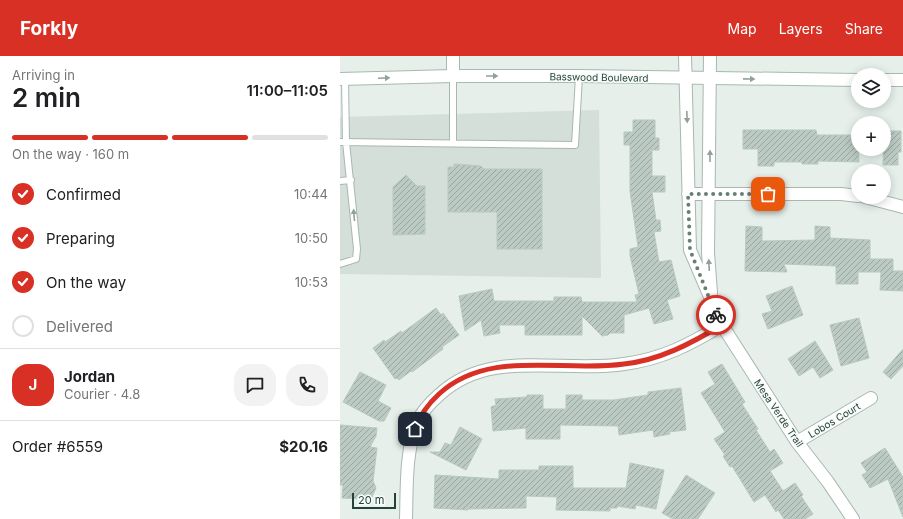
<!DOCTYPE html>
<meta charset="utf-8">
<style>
:root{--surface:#fff;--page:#f2f2f2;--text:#202124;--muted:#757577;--line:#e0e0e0;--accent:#d93025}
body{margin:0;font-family:Inter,sans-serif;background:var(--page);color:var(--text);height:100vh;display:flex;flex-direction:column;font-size:15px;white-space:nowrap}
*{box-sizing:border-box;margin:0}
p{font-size:13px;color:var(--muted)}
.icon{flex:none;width:22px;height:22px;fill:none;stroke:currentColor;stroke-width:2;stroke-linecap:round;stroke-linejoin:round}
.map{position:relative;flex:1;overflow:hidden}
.side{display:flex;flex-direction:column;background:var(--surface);width:340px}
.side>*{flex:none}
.fabs{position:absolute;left:511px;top:12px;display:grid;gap:8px}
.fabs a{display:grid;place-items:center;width:40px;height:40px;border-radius:50%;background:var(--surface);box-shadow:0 2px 10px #0003;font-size:20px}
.scale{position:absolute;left:12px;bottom:10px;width:44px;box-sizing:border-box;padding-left:4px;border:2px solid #244237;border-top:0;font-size:11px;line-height:14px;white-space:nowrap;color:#244237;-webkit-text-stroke:3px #f7fbf9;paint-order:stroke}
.pin{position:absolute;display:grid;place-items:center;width:34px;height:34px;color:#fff;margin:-17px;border-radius:8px;box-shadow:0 2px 6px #0006}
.courier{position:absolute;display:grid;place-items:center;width:40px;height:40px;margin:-20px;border:3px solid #d93025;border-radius:50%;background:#fff;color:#222;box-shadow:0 1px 5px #0007}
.headline em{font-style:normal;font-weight:600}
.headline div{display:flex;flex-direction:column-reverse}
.headline{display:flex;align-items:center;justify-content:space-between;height:68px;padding:0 12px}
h1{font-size:26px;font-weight:600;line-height:30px}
.bar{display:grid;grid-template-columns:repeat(4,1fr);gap:6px 4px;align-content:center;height:48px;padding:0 12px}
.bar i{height:5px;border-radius:3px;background:var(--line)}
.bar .selected{background:var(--accent)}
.bar p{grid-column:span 4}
.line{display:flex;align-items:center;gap:10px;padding:0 12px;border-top:1px solid var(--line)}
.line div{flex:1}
.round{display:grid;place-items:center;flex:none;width:42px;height:42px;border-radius:16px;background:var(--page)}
ol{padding:0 12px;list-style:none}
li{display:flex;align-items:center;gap:12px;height:44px}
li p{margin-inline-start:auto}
li .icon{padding:4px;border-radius:50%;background:var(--accent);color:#fff;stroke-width:4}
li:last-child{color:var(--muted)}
li i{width:22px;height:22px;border:2px solid var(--line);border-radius:50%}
header{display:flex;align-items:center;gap:24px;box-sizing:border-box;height:56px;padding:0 20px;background:var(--accent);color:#fff}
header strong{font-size:19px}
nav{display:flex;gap:22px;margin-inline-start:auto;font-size:14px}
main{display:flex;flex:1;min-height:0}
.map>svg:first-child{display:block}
.built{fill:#d4dfd9}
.building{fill:url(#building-hatch);stroke:#b8c9c0}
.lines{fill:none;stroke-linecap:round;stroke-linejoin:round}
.lane-casing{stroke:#a8b8b1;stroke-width:8}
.street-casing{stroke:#a8b8b1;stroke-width:14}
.secondary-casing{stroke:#a4bbb1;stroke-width:14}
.lane{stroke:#fff;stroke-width:6}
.street{stroke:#fff;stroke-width:12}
.secondary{stroke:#fff;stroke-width:12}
.oneway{fill:#92a09b}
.done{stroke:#687f76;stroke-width:4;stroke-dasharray:0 7.2}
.route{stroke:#d93025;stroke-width:5}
.labels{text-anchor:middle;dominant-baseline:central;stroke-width:3;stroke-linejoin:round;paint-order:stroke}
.street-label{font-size:10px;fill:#244237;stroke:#f7fbf9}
</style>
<header>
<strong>Forkly</strong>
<nav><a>Map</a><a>Layers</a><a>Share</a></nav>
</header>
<main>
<section class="side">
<div class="headline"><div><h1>2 min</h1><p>Arriving in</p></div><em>11:00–11:05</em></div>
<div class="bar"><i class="selected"></i><i class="selected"></i><i class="selected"></i><i></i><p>On the way · 160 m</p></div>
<ol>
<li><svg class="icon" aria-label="check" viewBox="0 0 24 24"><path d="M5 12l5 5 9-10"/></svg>Confirmed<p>10:44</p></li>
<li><svg class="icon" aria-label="check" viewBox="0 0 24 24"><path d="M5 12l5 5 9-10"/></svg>Preparing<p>10:50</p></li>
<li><svg class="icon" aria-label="check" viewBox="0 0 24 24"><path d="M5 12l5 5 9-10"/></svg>On the way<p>10:53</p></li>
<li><i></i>Delivered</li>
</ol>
<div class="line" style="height:72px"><b class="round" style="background:var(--accent);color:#fff">J</b><div><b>Jordan</b><p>Courier · 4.8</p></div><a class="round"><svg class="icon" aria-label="chat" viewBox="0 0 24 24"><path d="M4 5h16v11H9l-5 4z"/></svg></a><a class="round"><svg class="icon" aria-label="phone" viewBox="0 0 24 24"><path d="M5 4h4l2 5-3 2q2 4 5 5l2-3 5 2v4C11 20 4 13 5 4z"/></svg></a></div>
<div class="line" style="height:52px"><div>Order #6559</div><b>$20.16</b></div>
</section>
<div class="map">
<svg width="563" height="463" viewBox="0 0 563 463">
<defs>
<pattern id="building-hatch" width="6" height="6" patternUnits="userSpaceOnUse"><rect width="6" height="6" fill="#bbcac3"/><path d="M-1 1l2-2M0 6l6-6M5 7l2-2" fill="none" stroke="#98a69f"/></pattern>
</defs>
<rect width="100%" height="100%" fill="#e6efea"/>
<path class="built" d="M259,54L261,222L0,218V61Z"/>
<path class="building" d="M293,64H315V82H319V94H312V120H325V136H312L316,164H320L321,175L314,176L319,206L331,204L340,240L327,244L333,263L314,268L309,252L284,259V277H270L268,279L262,280L242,260V279H185V269H159L160,277L144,280L141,264L125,275L119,240L152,233L154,245H214V241H241L242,246H297L295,239L299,238L290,200V193L298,191L290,135V89H284V76H293Z
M403,74H476L477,79H518L519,106L478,105V108H462V106H434V110H418V93H403Z
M544,75H561V96H558V109H543Z
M114,108L141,110L144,113H202V193H157V156H108V111H114Z
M66,119L77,130H85V178L53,179V131Z
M406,170L422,171V185L475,184V170L490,171V182L530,184V203H553V215H563V235L540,234L541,216H518V228H496V210L444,208L447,216L405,215Z
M452,230L463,259L428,273L422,258L432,255L426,240Z
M96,252L101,259L103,257L119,279L102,291L103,293L72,316L71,315L59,324L57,322L55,323L33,292L44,284L45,286L61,275L62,277Z
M519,262L529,302L501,310L490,269Z
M475,285L493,314L480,322L473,311L459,320L448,303Z
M563,293V310L551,323L543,316Z
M382,308L405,346L402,348L418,373L416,374L430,396L434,393L443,407L430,415L443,435L455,427L463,439L461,440L473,458L465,463H444L438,454L436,456L425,439L414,446L392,410L390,411L383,400L385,399L374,383L385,376L361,337L375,328L368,316Z
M20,316L46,329L38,345L51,352L44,365H39L3,346Z
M341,332L346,374L329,376L330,378L314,381L313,374L279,379L278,370L220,369V383H186V372L153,375L151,351L156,349L155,343L187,341V339H203V353H226V339H242V344H274L308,339V336Z
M0,369L37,372L36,380L30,391L37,392L33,425L36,432L32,441L26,440V443L2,442L3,429H0Z
M120,371L142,383L126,414L90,396H100L105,387L111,389Z
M545,392L563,421V461L548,423L530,432L522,419L527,416L521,407Z
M290,407L324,414L316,453L296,449L295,453L277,450V452H270V455L216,454L217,441L186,440V452L128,453V454L94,452L95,419L159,423V414H199V410H233V432H286Z
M346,419L375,437L358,463H333L322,457Z"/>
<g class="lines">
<g class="lane-casing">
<path id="lane" d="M113,20V87
M0,86L235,89L239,20
M0,125L11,124
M0,208L16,203L17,193L6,86L5,23"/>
</g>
<g class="street-casing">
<path id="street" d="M345,0L350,194L382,269L457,386L488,426L513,463
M370,0L368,197L371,237
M348,138H501L518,140
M525,141L563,151
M457,386L531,342
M66,463C67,431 65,395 78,365C82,355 91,346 99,339C150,291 222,318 284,308C322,303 349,289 382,269"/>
</g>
<g class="secondary-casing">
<path id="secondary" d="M113,0V20
M0,23L113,20H239L518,24
M544,24H563"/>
</g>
<use href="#lane" class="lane"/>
<use href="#street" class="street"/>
<use href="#secondary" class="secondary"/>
</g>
<defs><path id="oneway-solid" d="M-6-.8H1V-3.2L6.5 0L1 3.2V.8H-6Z"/></defs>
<g class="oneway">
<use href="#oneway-solid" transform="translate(152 20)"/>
<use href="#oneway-solid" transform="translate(44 22) rotate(-2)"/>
<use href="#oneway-solid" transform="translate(409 23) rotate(1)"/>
<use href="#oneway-solid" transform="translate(347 61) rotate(88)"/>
<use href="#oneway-solid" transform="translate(370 100) rotate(-90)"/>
<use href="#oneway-solid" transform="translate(14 159) rotate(-95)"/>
<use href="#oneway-solid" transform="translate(369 209) rotate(-93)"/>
</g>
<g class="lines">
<path class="done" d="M376,259L350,194L348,138H428"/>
<path class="route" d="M75,373C80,359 88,348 99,338C149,292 223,317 284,308C320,304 350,288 382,269L376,259"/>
</g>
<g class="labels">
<g class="street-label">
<text transform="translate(259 21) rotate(1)">Basswood Boulevard</text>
<text transform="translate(439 357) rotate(56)">Mesa Verde Trail</text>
<text transform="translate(494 364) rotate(-31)">Lobos Court</text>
</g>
</g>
</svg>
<div class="fabs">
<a><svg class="icon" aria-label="layers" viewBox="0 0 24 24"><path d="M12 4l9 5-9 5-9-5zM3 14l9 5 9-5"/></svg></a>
<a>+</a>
<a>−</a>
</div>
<div class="scale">20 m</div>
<div class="pin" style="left:428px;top:138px;background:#ea580c"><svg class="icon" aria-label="bag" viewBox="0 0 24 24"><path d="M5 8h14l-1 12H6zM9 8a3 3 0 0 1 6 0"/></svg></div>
<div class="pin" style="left:75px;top:373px;background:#1f2937"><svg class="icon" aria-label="home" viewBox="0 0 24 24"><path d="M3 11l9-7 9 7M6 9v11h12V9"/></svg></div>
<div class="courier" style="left:376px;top:259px"><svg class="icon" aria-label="bike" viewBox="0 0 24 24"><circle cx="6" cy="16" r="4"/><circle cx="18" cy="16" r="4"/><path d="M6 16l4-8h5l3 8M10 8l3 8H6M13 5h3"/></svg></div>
</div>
</main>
